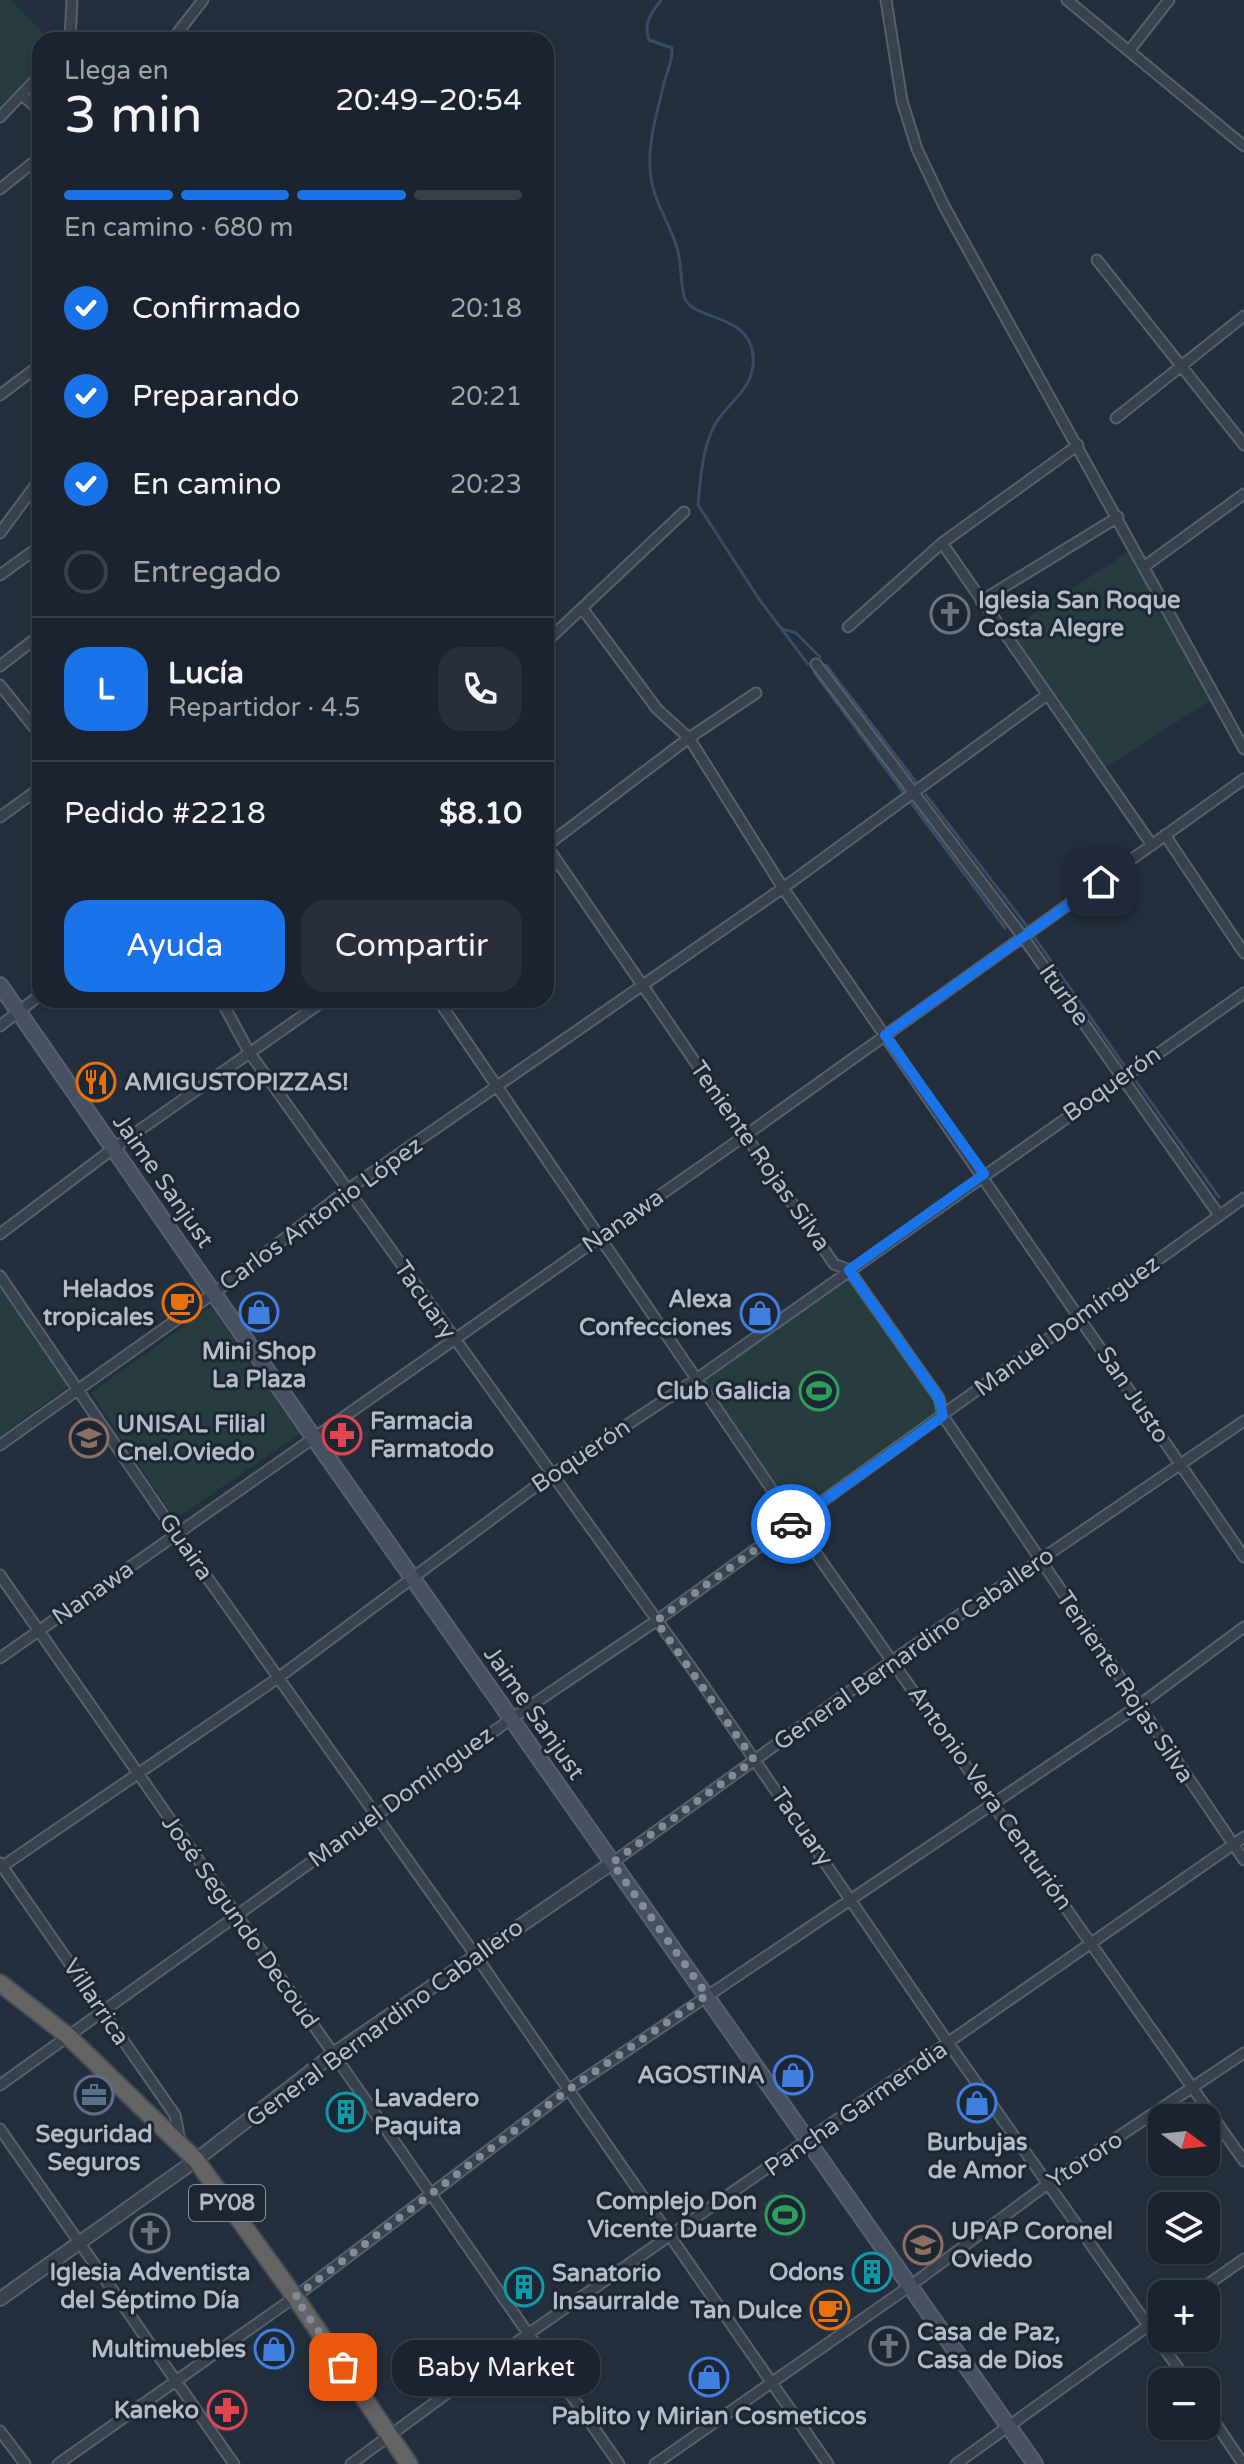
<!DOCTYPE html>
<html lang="es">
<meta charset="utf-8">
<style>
:root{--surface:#1b232e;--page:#282f3a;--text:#f1f3f6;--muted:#a0a4aa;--line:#39404a;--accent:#1a73e8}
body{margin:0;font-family:"Varela Round",sans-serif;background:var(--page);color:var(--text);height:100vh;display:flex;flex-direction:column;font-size:30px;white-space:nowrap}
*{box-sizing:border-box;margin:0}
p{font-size:26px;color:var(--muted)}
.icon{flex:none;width:44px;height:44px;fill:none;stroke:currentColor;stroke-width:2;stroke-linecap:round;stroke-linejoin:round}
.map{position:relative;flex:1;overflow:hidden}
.details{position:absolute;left:32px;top:32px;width:522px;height:976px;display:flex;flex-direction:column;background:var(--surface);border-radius:24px;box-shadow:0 2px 6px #0004,0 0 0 2px var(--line)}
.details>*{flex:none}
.needle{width:52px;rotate:105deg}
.controls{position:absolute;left:1148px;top:2104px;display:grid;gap:16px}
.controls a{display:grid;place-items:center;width:72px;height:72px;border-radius:16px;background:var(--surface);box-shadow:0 2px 6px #0004,0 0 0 2px var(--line);font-size:40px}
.pin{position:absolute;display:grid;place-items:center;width:68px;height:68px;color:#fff;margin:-34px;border-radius:16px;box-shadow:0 4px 12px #0006}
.courier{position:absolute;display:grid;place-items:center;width:80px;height:80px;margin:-40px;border:6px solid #1a73e8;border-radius:50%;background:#fff;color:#222;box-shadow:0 2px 10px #0007}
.bubble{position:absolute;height:56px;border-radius:24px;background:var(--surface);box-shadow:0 2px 6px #0004,0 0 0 2px var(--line);font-size:26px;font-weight:600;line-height:56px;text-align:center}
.headline em{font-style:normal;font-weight:600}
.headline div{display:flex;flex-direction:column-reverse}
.headline{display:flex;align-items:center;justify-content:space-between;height:136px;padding:0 32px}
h1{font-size:52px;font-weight:600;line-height:60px}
.bar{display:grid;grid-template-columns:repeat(4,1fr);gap:12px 8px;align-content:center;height:96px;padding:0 32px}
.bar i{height:10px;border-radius:6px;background:var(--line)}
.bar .active{background:var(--accent)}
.bar p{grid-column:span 4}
.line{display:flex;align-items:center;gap:20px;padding:0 32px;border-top:2px solid var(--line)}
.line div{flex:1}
.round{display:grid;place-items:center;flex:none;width:84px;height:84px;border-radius:24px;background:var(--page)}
ol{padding:0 32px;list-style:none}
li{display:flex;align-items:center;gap:24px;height:88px}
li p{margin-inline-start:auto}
li .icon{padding:8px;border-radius:50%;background:var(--accent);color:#fff;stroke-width:4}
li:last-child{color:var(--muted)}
li i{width:44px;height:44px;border:4px solid var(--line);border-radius:50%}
.cta{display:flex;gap:16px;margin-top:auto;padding:16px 32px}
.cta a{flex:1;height:92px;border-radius:24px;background:var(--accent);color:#fff;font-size:32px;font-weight:600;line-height:92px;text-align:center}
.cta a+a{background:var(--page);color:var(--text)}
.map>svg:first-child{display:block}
.green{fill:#263c3f}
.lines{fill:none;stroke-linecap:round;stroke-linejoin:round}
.stream{stroke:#394c67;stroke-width:3}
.minor-casing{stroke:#565f6c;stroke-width:13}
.tertiary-casing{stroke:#565f6c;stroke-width:16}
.secondary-casing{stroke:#565f6c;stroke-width:18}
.trunk-casing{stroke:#434c59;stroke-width:20}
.minor{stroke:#38414e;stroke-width:9}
.tertiary{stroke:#38414e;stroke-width:12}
.secondary{stroke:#465061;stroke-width:14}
.trunk{stroke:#656462;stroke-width:16}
.done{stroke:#828b98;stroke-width:8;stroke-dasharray:0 14.4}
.route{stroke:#1a73e8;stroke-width:10}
.labels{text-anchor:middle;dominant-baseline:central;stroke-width:6;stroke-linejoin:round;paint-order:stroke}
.shield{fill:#1d2633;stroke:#878f9c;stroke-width:2}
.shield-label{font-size:22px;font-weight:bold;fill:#b4bcc9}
.poi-label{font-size:24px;font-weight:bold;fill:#b4bcc9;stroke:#1d2633;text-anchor:end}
.street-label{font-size:24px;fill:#b4bcc9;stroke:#1d2633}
</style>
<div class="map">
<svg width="1244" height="2464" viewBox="0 0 1244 2464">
<rect width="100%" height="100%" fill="#242f3e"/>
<path class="green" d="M0,0H11L50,40H40V67L0,106Z
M1128,552L1210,701L1103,769L1009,630Z
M849,1277L935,1400L938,1414L797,1513L703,1381Z
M0,1287L70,1385L0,1436Z
M211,1307L300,1434L175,1519L91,1393Z
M782,2190L807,2226L787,2239L763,2204Z"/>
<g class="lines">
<path class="stream" d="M661,0C651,13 643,24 649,40L672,48C673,61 667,71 664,83C658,109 648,141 650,168C651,199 669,220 677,248C682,264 680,280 684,296C690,321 749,312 753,355C757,392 722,403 711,433C702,454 700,482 698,505L759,599L808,664
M783,629L796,633L820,657
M826,665L916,782
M814,672L903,792
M926,795L1026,925
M912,804L1005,928
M1035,938L1124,1065
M1133,1077L1219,1197"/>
<g class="minor-casing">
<path id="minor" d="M886,0L902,101L917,149L944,206L1244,749
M1067,0L1244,146
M70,40L72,0
M172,40L203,0
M1129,51L1169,0
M22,95L40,111
M0,117L40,75
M0,189L40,157
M1097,260L1244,445
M0,395L40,365
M1116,418L1244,316
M0,533L40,479
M942,543L1152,845
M1145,566L1244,494
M0,575L40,546
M981,601L1118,517
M582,608L657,709L689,738L783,888L1244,1557
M848,627L942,543L1078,445
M546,642L684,512
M816,664L1023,937L1219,1215
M0,666L40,635
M0,685L40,735
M0,817L40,788
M1165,835L1244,953
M546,845L834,1264L849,1270L939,1398L943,1416L1244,1860
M546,846L689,738L756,693
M221,1000L249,1052L695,1673L949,2044L1188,2382
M438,1000L794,1522L1244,2161
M0,1026L40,995
M0,1234L114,1148L325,1000
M0,1276L177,1535L476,1956L828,2464
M0,1445L214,1293L347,1190L783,888L1047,695
M0,1575L619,2464
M0,1658L746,1135L1244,779
M0,1863L175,2115L180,2140
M612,1863L893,1660L1244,1421
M0,1868L278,1678L551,1475L695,1380L1244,993
M0,2085L511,1719L656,1621L1244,1198
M0,2129L234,2464
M1194,2294L1244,2259
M1206,2409L1243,2464
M0,2431L25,2464
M58,2464L295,2297L568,2090L1138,1706L1244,1627
M351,2464L528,2334L1244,1837
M655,2464L910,2286L1049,2183L1244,2053
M956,2464L1162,2316"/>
</g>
<g class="tertiary-casing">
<path id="tertiary" d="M0,2299L196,2160L332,2055L612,1863"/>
</g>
<g class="secondary-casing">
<path id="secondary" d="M0,985L314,1438L1035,2464"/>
</g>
<g class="trunk-casing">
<path id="trunk" d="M0,1983L68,2036L196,2160L295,2297L409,2464"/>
</g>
<use href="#minor" class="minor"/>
<use href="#tertiary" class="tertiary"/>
<use href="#secondary" class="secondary"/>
<use href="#trunk" class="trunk"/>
</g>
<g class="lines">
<path class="done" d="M343,2367L295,2297L568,2090L707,1995L612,1863L754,1760L656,1621L791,1524"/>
<path class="route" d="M791,1524L943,1416L939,1398L849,1270L984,1174L885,1035L1101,882"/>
</g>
<defs>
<g id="church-ring" transform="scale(2)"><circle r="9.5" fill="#1d2633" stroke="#6b7280" stroke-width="1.5"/><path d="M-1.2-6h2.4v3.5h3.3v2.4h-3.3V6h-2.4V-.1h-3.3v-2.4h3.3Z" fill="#6b7280"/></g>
<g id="restaurant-ring" transform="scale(2)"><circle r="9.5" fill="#1d2633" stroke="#e8710a" stroke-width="1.5"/><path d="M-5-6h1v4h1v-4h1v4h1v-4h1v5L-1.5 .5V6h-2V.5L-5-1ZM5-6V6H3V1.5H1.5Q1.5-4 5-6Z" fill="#e8710a"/></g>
<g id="cafe-ring" transform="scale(2)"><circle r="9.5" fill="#1d2633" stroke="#e8710a" stroke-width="1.5"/><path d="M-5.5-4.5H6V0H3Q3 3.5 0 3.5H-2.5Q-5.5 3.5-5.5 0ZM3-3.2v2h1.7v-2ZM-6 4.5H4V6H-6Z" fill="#e8710a"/></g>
<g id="shop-ring" transform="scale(2)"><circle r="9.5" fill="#1d2633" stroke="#3f7fe0" stroke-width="1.5"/><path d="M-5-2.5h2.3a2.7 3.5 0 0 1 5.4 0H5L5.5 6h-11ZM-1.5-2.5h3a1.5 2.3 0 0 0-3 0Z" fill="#3f7fe0"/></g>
<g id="stadium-ring" transform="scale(2)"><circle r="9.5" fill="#1d2633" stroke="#2e9e5b" stroke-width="1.5"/><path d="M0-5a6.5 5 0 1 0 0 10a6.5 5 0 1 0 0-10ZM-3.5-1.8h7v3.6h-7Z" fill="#2e9e5b"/></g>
<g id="pharmacy-ring" transform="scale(2)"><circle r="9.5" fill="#1d2633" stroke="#e0444e" stroke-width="1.5"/><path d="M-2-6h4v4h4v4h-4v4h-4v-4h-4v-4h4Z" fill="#e0444e"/></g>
<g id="university-ring" transform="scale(2)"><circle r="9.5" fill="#1d2633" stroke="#8d6e63" stroke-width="1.5"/><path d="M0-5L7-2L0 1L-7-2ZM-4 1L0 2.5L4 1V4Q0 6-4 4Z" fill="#8d6e63"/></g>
<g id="office-ring" transform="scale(2)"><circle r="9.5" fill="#1d2633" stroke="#5c6f8a" stroke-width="1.5"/><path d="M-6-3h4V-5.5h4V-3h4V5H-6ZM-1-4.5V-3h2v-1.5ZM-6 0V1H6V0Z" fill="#5c6f8a"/></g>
<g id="building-ring" transform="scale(2)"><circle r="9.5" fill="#1d2633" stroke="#0f9aa8" stroke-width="1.5"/><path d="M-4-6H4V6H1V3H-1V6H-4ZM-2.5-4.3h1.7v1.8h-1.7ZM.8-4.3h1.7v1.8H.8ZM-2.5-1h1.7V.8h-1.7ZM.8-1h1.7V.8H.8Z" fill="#0f9aa8"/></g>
</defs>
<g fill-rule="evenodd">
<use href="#church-ring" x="950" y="614"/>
<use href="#restaurant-ring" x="96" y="1082"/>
<use href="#cafe-ring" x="182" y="1303"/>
<use href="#shop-ring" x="259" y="1312"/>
<use href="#shop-ring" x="760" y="1313"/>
<use href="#stadium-ring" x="819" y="1391"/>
<use href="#pharmacy-ring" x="342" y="1435"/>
<use href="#university-ring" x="89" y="1438"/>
<use href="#shop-ring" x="793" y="2075"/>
<use href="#office-ring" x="94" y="2095"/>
<use href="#shop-ring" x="977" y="2103"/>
<use href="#building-ring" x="346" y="2112"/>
<use href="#stadium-ring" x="785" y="2215"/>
<use href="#church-ring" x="150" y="2233"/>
<use href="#university-ring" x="923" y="2245"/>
<use href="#building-ring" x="872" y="2272"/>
<use href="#building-ring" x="524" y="2287"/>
<use href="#cafe-ring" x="830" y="2310"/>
<use href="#church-ring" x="889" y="2346"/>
<use href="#shop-ring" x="274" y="2349"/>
<use href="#shop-ring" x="709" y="2377"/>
<use href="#pharmacy-ring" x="227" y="2410"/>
</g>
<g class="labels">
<rect class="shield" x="189" y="2185" width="76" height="36" rx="6"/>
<g class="shield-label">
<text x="227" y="2203">PY08</text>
</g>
<g class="poi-label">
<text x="978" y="600" text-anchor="start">Iglesia San Roque<tspan x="978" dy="28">Costa Alegre</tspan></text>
<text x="124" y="1082" text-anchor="start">AMIGUSTOPIZZAS!</text>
<text x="154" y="1289">Helados<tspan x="154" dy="28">tropicales</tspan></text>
<text x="732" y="1299">Alexa<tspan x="732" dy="28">Confecciones</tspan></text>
<text x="259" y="1351" text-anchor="middle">Mini Shop<tspan x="259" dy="28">La Plaza</tspan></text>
<text x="791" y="1391">Club Galicia</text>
<text x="370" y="1421" text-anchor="start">Farmacia<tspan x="370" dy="28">Farmatodo</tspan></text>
<text x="117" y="1424" text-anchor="start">UNISAL Filial<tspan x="117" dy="28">Cnel.Oviedo</tspan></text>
<text x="765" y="2075">AGOSTINA</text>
<text x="374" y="2098" text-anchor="start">Lavadero<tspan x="374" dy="28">Paquita</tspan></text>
<text x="94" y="2134" text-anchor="middle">Seguridad<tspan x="94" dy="28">Seguros</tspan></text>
<text x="977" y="2142" text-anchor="middle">Burbujas<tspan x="977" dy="28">de Amor</tspan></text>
<text x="757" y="2201">Complejo Don<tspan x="757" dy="28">Vicente Duarte</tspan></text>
<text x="951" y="2231" text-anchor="start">UPAP Coronel<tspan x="951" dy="28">Oviedo</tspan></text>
<text x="150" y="2272" text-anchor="middle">Iglesia Adventista<tspan x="150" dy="28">del Séptimo Día</tspan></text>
<text x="844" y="2272">Odons</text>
<text x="552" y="2273" text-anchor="start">Sanatorio<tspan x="552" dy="28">Insaurralde</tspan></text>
<text x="802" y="2310">Tan Dulce</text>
<text x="917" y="2332" text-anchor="start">Casa de Paz,<tspan x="917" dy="28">Casa de Dios</tspan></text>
<text x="246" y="2349">Multimuebles</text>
<text x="199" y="2410">Kaneko</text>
<text x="709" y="2416" text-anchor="middle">Pablito y Mirian Cosmeticos</text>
</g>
<g class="street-label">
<text transform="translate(1064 995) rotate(55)">Iturbe</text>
<text transform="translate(1112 1084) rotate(-35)">Boquerón</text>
<text transform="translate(760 1156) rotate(55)">Teniente Rojas Silva</text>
<text transform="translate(163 1181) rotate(55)">Jaime Sanjust</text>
<text transform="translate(321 1214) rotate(-36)">Carlos Antonio López</text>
<text transform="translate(623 1221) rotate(-35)">Nanawa</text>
<text transform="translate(425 1300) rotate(55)">Tacuary</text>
<text transform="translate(1067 1326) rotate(-36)">Manuel Domínguez</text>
<text transform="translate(1133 1395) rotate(56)">San Justo</text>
<text transform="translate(581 1456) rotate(-34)">Boquerón</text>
<text transform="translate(186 1547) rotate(55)">Guaira</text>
<text transform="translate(93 1593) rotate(-35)">Nanawa</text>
<text transform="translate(914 1649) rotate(-35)">General Bernardino Caballero</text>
<text transform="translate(1125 1687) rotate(56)">Teniente Rojas Silva</text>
<text transform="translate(534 1713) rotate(55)">Jaime Sanjust</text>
<text transform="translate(401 1797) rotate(-36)">Manuel Domínguez</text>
<text transform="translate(990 1798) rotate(55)">Antonio Vera Centurión</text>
<text transform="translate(802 1827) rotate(55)">Tacuary</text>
<text transform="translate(240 1922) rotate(55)">José Segundo Decoud</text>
<text transform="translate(96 2002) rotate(56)">Villarrica</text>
<text transform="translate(385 2023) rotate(-36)">General Bernardino Caballero</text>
<text transform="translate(856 2109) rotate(-35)">Pancha Garmendia</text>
<text transform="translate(1085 2160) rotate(-33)">Ytororo</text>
</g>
</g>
</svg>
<div class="controls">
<a><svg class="needle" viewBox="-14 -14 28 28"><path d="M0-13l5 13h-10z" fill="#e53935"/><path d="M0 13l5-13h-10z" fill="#a0a4aa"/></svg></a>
<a><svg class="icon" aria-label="layers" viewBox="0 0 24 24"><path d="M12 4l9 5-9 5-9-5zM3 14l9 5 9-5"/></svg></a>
<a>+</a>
<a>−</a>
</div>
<div class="pin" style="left:343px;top:2367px;background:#ea580c"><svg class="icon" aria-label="bag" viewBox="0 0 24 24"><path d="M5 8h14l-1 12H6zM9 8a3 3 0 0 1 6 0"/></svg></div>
<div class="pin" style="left:1101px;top:882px;background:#1f2937"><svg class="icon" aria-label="home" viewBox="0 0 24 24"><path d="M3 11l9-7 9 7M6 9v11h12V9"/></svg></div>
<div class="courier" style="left:791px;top:1524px"><svg class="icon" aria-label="car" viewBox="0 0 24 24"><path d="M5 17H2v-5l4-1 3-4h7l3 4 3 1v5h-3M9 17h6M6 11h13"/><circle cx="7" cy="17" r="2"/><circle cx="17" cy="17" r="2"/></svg></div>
<div class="bubble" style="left:392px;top:2340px;width:208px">Baby Market</div>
<section class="details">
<div class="headline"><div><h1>3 min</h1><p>Llega en</p></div><em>20:49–20:54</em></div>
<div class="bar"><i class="active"></i><i class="active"></i><i class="active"></i><i></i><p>En camino · 680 m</p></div>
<ol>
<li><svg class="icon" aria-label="check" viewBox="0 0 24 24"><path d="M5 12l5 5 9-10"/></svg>Confirmado<p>20:18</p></li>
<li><svg class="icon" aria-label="check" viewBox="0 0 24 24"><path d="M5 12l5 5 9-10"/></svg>Preparando<p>20:21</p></li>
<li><svg class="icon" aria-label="check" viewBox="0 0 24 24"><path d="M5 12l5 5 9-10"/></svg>En camino<p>20:23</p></li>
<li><i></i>Entregado</li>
</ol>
<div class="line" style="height:144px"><b class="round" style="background:var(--accent);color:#fff">L</b><div><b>Lucía</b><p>Repartidor · 4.5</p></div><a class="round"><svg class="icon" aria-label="phone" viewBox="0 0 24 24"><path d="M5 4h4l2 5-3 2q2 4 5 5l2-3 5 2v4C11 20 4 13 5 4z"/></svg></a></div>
<div class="line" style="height:104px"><div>Pedido #2218</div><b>$8.10</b></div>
<div class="cta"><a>Ayuda</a><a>Compartir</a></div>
</section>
</div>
